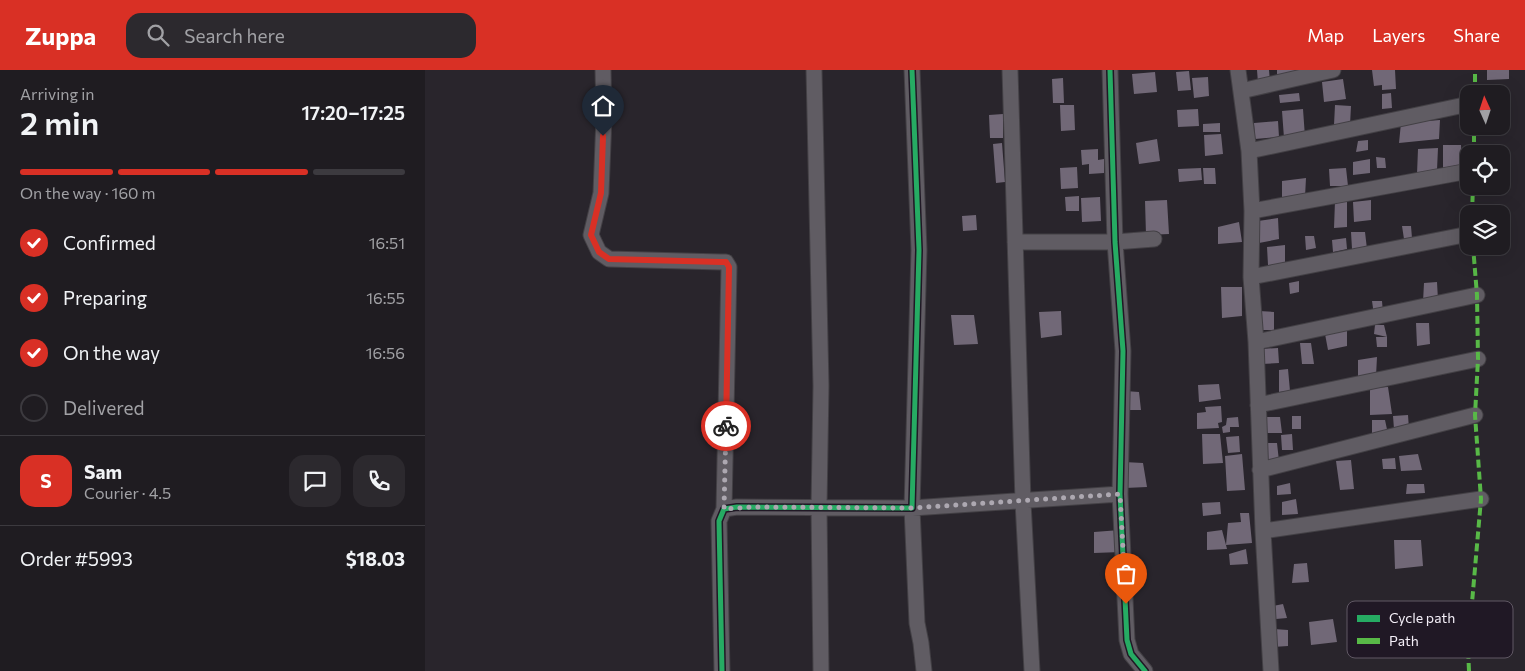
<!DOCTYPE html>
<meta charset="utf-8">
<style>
:root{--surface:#1f1c21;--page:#2c292e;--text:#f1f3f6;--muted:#a1a1a5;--line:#3c3a3f;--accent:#d93025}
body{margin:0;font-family:Commissioner,sans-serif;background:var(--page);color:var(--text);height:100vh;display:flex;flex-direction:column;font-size:19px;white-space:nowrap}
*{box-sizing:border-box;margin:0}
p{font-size:16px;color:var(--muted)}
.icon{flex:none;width:28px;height:28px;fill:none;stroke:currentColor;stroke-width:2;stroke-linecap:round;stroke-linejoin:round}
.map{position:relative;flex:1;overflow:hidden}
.panel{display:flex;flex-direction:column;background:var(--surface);width:425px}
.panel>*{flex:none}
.needle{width:32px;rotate:357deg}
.buttons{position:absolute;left:1035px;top:15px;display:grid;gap:10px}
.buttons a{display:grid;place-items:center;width:50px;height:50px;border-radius:10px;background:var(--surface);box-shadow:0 5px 20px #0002,0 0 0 1px var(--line);font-size:25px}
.pin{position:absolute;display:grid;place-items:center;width:42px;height:42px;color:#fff;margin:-51px -21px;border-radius:50% 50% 50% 0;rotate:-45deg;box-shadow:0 0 5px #0007}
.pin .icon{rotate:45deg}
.courier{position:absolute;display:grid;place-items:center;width:50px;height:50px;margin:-25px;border:4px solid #d93025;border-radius:50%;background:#fff;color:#222;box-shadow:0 1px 6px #0007}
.head em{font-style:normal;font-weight:600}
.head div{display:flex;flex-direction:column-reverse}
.head{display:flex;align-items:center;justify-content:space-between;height:85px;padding:0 20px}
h1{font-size:32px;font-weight:600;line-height:38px}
.bar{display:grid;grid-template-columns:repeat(4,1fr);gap:8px 5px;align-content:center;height:60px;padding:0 20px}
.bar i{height:6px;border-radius:4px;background:var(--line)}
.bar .selected{background:var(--accent)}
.bar p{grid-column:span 4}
.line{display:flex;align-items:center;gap:12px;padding:0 20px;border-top:1px solid var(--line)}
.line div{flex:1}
.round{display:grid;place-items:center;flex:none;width:52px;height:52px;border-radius:15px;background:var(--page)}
ol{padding:0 20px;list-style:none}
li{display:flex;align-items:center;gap:15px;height:55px}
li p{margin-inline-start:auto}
li .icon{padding:5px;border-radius:50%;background:var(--accent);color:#fff;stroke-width:4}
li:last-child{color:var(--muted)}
li i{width:28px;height:28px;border:2px solid var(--line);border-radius:50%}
header{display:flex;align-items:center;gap:30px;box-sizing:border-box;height:70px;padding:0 25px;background:var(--accent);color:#fff}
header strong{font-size:24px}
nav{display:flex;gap:28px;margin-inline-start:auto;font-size:18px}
.search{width:350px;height:45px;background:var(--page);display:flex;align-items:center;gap:12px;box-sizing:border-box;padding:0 18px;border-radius:15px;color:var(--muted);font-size:19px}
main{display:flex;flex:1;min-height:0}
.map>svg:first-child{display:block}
.building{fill:#716877}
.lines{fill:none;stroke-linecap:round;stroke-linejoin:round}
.minor-casing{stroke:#434045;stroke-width:17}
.minor{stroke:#605c63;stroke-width:15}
.quiet{stroke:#58b947;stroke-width:4;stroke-dasharray:8 4;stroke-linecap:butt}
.cycleway-casing{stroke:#201825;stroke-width:8}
.cycleway{stroke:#26ab63;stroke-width:5}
.done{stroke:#ada8b1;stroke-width:5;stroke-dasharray:0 9}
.route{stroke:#d93025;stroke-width:6}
.key{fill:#201825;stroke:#605864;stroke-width:1}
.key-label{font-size:14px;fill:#f4eff8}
</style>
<header>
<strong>Zuppa</strong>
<div class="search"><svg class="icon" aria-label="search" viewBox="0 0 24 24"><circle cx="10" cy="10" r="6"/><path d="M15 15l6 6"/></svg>Search here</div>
<nav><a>Map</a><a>Layers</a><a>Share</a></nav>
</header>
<main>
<section class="panel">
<div class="head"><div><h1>2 min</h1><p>Arriving in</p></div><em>17:20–17:25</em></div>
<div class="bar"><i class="selected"></i><i class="selected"></i><i class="selected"></i><i></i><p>On the way · 160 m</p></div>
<ol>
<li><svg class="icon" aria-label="check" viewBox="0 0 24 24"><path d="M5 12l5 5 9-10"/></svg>Confirmed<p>16:51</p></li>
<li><svg class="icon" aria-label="check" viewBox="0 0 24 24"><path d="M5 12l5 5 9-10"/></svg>Preparing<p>16:55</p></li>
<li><svg class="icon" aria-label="check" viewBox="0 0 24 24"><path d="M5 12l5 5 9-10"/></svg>On the way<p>16:56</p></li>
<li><i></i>Delivered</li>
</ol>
<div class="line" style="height:90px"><b class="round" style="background:var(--accent);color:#fff">S</b><div><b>Sam</b><p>Courier · 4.5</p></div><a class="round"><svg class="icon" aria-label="chat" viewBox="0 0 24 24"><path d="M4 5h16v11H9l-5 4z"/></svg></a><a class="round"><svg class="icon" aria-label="phone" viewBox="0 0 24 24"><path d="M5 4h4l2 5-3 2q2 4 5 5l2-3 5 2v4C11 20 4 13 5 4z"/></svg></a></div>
<div class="line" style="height:65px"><div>Order #5993</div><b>$18.03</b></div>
</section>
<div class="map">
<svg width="1100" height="601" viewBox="0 0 1100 601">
<rect width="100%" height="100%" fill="#29252c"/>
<path class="building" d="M832,0H844L845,12L833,13Z
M852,0H873V3L852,5Z
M947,0H970L971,19L957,20V15L949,16Z
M1062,0H1084V9L1062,10Z
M764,1L766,20L753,21L751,2Z
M730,2L732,22L709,24L707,4Z
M783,7L784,26L769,28L767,8Z
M638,8L639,33H628L627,9Z
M918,9L921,29L899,32L897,12Z
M874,23L875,31L855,33L854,25Z
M966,23L967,38L957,39V24Z
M635,35H649L650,60L636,61Z
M910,35L926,36L925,55H909Z
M773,39L774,56L753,57L752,40Z
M878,39L880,67L859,68L857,41Z
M578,44V68H565L564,45Z
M1015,50L1014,69L974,73L976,53Z
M853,51L854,67L830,69L829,53Z
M795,53V62H778V54Z
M796,64L798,84L780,86L779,65Z
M732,69L735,91L714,94L711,73Z
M943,70V80L931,82L933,71Z
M577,73L580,112L571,113L568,74Z
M1018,75H1036L1037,96L1018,99Z
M1013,78L1012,100L992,104L993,79Z
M673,79V90L679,89V103L664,104V94L657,95L656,80Z
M951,87L960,88L961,98H952Z
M945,89V103L928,105V92Z
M652,97L653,118L636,119L635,98Z
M776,98L777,110L754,112L753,99Z
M778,98H790L791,114H779Z
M921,98L923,116H905L904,99Z
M881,108L880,127L857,128V111Z
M654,126V141H641L640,127Z
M675,127L676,151L657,152L656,128Z
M742,130L744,164L721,165L720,131Z
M922,130V157L909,158L910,131Z
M946,130V150L929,152L928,132Z
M551,145L552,160L538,161L537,146Z
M853,148L854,169L834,173L833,151Z
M814,152L817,172L793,174V157Z
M977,156H986L987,168L979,169Z
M926,162H940L942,179H927Z
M880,166H889L891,178L881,180Z
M921,168L922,179L908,182L907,170Z
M860,175V194L843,195L842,177Z
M874,211V222L865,224L864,213Z
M1012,212L1013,230L998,232L999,213Z
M796,217H817V246L797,248Z
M947,231H957L958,243L949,245Z
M636,241L637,265L616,268L614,242Z
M834,241L849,242V260H834Z
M526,245H549L553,274L529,275Z
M991,253H1004L1005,274L992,276Z
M950,255H959L962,267V277H952L951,267H962L949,264Z
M922,260V276L903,280L900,264Z
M875,273H886L889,294H877Z
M853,278L854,293L836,294L835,279Z
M952,287L951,306L933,309V290Z
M863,299L865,321L854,322V300Z
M794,314L796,329L774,332L773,315Z
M963,317L967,344L945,345V318Z
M700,321L714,322L716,340H702Z
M796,336L797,352L793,353L794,358L772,359V343L781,342L780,337Z
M983,345L984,359H969L968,346Z
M867,346H876V359H867Z
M813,347L814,357H805V362L798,363L797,357L801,355L802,348Z
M838,347H855L857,363H838Z
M947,350H960L963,364L947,367Z
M777,364H795L798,393L778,394Z
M867,364L868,380H857L856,365Z
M814,366L815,382L803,383L801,367Z
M841,373H852L854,391H841Z
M817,384L820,420L802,421L800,386Z
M993,384L997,400L976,401L974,386Z
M970,388L971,399H958L957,389Z
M926,390L929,419L915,420L911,391Z
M699,392L718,393L722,417L700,418Z
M865,413L866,424L852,425V416Z
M982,414H999L1000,423L981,424Z
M871,429L873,444L857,445V432Z
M795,432L796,444L778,446L777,433Z
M815,443H824L827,473L801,475L802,479L782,480V462L797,460L801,475L803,453L816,452Z
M695,460L696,482L669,483V462Z
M969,470H996L998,496L970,499Z
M821,479L823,494L805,495L804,484Z
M882,493L884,512L867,513L869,494Z
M858,534L862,548L851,549L848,536Z
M908,549L912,572L886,575L884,552Z
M849,559L863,560V576L848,577Z"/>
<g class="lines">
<g class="minor-casing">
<path id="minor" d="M178,0L179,47L176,123L166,165L174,182L184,189L296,192H301L304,197L299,439
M389,0L396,316L394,437L396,601
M585,0L598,432L607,601
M685,0L690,172L698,281L695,424L702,570L706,584L720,601
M813,0L824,81L827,141L826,207L831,272L838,461L846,601
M816,21L908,0
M824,81L1044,34
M827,141L1044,101
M590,172H690L729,169
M826,207L1044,164
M831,272L1052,225
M833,335L1053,289
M835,400L1050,345
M838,461L1056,429
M297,601L294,451L299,439L312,437L487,438L494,180L487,0
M499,601L496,573L492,553L487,438L695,424"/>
</g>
<use href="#minor" class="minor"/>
<path class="quiet" d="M1050,24V0
M1049,84V56
M1047,144L1048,116
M1044,601L1043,579L1056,429L1050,345L1053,289L1052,225L1048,176"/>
<g class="cycleway-casing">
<path id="cycleway" d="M685,0L690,172L698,281L695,424L702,570L706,584L720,601
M297,601L294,451L299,439L312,437L487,438L494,180L487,0"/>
</g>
<use href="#cycleway" class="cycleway"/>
</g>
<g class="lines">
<path class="done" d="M301,356L299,439L328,437L487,438L695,424L701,534"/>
<path class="route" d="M178,66L176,123L166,165L174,182L184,189L296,192H301L304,197L301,356"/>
</g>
<rect x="922" y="531" width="166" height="57" rx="8" class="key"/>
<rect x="932" y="545" width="23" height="7" fill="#26ab63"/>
<rect x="932" y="568" width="23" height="6" fill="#58b947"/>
<g class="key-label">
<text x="964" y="553">Cycle path</text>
<text x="964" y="576">Path</text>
</g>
</svg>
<div class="buttons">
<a><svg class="needle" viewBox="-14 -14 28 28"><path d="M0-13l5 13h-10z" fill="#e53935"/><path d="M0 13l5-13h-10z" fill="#a1a1a5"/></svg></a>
<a><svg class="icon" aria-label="locate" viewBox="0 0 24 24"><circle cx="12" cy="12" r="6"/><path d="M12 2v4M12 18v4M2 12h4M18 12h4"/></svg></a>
<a><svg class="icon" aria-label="layers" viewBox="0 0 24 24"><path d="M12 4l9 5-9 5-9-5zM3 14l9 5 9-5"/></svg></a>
</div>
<div class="pin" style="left:701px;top:534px;background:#ea580c"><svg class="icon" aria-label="bag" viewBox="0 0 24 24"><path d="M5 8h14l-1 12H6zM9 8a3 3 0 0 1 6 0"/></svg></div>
<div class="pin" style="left:178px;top:66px;background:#1f2937"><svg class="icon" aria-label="home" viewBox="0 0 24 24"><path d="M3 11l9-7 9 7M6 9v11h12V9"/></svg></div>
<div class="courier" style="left:301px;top:356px"><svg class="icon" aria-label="bike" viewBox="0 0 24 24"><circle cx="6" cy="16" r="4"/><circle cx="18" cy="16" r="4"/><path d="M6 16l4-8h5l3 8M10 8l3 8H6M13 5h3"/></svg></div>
</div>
</main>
